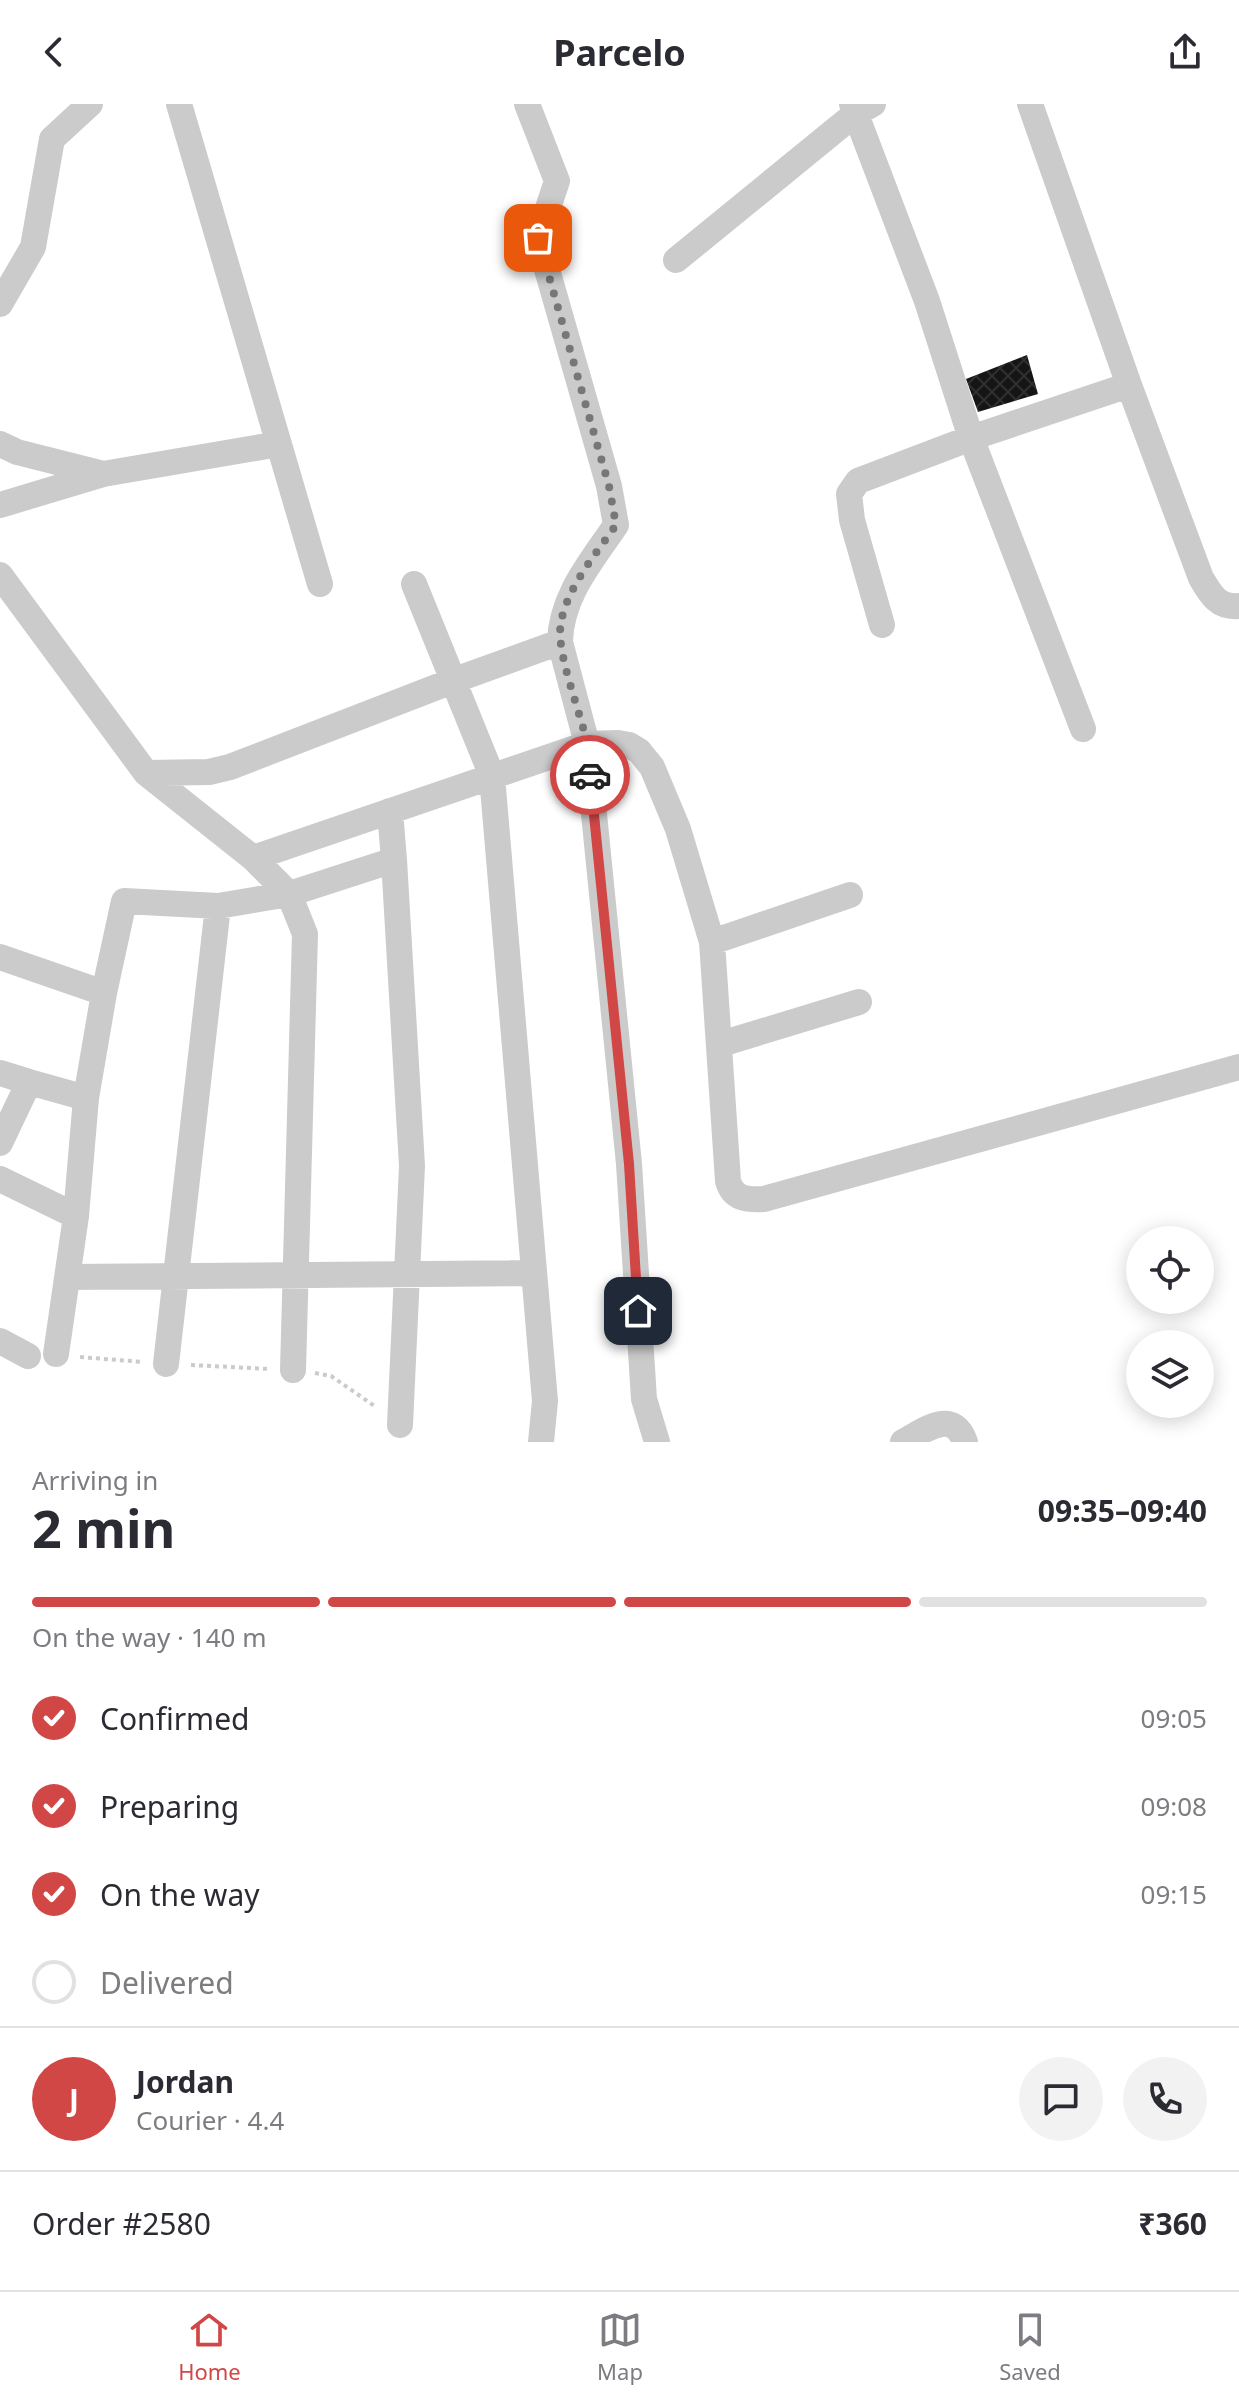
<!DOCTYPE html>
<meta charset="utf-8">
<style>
:root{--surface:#fff;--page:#f2f2f3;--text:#2b2b33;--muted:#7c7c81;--line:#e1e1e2;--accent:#d04745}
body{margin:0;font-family:"Noto Sans",sans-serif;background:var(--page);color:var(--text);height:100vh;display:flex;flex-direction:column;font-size:30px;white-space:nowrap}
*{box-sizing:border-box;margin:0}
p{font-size:26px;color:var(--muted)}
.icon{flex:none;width:44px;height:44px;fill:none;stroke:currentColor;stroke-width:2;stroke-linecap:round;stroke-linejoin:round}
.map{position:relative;height:1338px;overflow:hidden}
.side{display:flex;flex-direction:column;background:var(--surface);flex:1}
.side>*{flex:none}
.controls{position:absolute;left:1126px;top:1122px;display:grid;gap:16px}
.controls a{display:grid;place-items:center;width:88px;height:88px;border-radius:50%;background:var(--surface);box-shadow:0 4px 20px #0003;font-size:40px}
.pin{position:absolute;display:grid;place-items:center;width:68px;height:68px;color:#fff;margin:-34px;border-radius:16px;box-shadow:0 4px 12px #0006}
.courier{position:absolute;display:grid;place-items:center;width:80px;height:80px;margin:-40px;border:6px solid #d04745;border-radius:50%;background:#fff;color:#222;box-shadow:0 2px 10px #0007}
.head em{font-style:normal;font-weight:700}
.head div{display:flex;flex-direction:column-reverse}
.head{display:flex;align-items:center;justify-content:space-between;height:136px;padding:0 32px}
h1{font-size:52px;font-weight:700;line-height:60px}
.bar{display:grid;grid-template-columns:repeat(4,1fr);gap:12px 8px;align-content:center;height:96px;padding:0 32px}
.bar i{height:10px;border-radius:6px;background:var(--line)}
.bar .active{background:var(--accent)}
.bar p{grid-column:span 4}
.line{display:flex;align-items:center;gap:20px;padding:0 32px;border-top:2px solid var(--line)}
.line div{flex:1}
.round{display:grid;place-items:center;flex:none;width:84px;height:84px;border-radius:42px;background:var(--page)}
ol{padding:0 32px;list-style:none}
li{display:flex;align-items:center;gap:24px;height:88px}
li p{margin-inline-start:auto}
li .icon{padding:8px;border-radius:50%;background:var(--accent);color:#fff;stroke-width:4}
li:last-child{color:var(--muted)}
li i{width:44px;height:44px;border:4px solid var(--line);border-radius:50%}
header{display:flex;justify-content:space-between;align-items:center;height:104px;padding:0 32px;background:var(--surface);font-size:36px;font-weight:700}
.tab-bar{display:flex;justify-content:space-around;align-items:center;height:112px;border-top:2px solid var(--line);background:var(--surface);font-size:22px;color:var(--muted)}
.tab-bar a{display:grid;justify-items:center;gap:4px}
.tab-bar .active{color:var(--accent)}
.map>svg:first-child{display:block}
.building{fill:url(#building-cross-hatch)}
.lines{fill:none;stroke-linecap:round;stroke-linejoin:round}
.path{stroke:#cbcbcb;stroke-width:4;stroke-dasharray:4 4;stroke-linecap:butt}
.minor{stroke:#cbcbcb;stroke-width:26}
.done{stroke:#777;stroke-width:8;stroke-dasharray:0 14.4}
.route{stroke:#d04745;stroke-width:10}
</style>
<header><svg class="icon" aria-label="back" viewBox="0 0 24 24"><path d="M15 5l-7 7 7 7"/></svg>Parcelo<svg class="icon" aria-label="share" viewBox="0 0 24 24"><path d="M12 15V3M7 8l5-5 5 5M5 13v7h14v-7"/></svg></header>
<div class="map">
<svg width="1239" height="1338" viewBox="0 0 1239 1338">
<defs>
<pattern id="building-cross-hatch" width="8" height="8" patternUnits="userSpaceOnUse" patternTransform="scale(2)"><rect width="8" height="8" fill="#151515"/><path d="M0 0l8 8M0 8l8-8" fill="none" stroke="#2f2f2f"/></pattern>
</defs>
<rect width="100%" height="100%" fill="#fff"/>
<path class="building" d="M1027,251L1038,290L978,308L966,275Z"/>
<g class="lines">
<path class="path" d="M80,1253L143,1258
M191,1261L270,1265
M315,1269L331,1272L376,1303"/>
<path class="minor" d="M179,0L320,480
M527,0L557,77L538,134L609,382L616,421C591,458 561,492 560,538
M852,0L927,197L971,334L1083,625
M1030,0L1129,281L1201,474C1211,491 1218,504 1239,502
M676,156L855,10L873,0
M0,200L33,143L52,35L90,0
M0,340L17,348L100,369
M0,401L103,370L279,340
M0,471L146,669L253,754L289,790L305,830L293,1266
M414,480L492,672L545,1297L541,1338
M882,521L852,416L849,390L858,377L971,334L1129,281
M146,669L209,668L230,663L455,576L560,538L587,640L618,639L629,641L639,647L652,663L678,725L712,838L728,1077C733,1095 747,1096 764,1095L1239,963
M390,707L394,756
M253,754L587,640L629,1060L644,1295L657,1338
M712,838L850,791
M0,853L104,889
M721,940L859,898
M0,969L29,978
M0,1039L29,978L86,994
M0,1075L76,1112
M67,1173L534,1169
M0,1237L28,1252
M56,1250L76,1112L86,994L104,889L124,797L218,802L289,790L394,756L412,1062L400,1321
M166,1260L218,802
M903,1338C925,1326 953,1304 965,1338"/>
</g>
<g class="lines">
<path class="done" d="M538,134L609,382L616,421C596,450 568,482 561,518C555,548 581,608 587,640C589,650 589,661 590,671"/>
<path class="route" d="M590,671L629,1060L638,1207"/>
</g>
</svg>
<div class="controls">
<a><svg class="icon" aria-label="locate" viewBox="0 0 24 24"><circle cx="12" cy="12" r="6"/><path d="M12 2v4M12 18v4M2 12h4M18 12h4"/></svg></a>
<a><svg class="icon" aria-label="layers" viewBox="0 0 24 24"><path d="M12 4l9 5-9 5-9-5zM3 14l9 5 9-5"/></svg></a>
</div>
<div class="pin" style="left:538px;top:134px;background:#ea580c"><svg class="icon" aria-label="bag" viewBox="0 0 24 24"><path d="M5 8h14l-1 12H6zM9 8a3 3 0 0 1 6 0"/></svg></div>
<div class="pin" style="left:638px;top:1207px;background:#1f2937"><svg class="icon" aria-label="home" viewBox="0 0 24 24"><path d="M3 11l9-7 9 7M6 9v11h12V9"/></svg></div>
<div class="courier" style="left:590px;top:671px"><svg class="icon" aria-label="car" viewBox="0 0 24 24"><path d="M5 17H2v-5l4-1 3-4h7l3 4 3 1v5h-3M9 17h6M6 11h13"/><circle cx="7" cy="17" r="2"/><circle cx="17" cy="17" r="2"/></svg></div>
</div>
<section class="side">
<div class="head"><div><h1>2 min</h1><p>Arriving in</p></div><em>09:35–09:40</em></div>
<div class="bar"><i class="active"></i><i class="active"></i><i class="active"></i><i></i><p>On the way · 140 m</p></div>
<ol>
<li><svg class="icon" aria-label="check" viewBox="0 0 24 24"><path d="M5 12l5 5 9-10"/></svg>Confirmed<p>09:05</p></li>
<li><svg class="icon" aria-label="check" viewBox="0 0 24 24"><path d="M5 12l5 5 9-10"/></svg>Preparing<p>09:08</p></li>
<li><svg class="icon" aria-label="check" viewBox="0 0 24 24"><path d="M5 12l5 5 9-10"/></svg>On the way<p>09:15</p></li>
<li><i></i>Delivered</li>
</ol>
<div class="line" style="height:144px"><b class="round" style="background:var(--accent);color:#fff">J</b><div><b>Jordan</b><p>Courier · 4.4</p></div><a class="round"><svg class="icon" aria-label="chat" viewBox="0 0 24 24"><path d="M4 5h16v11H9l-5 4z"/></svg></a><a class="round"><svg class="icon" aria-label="phone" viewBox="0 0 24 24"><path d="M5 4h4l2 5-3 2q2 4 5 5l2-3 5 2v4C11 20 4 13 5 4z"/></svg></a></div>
<div class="line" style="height:104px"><div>Order #2580</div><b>₹360</b></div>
</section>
<nav class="tab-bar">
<a class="active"><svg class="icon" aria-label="home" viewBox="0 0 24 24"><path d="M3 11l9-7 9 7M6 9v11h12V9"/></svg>Home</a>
<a><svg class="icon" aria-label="map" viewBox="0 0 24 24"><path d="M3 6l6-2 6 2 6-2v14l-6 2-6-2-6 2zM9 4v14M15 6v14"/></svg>Map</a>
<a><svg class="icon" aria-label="saved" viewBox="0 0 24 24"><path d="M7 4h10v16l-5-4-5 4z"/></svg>Saved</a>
</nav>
